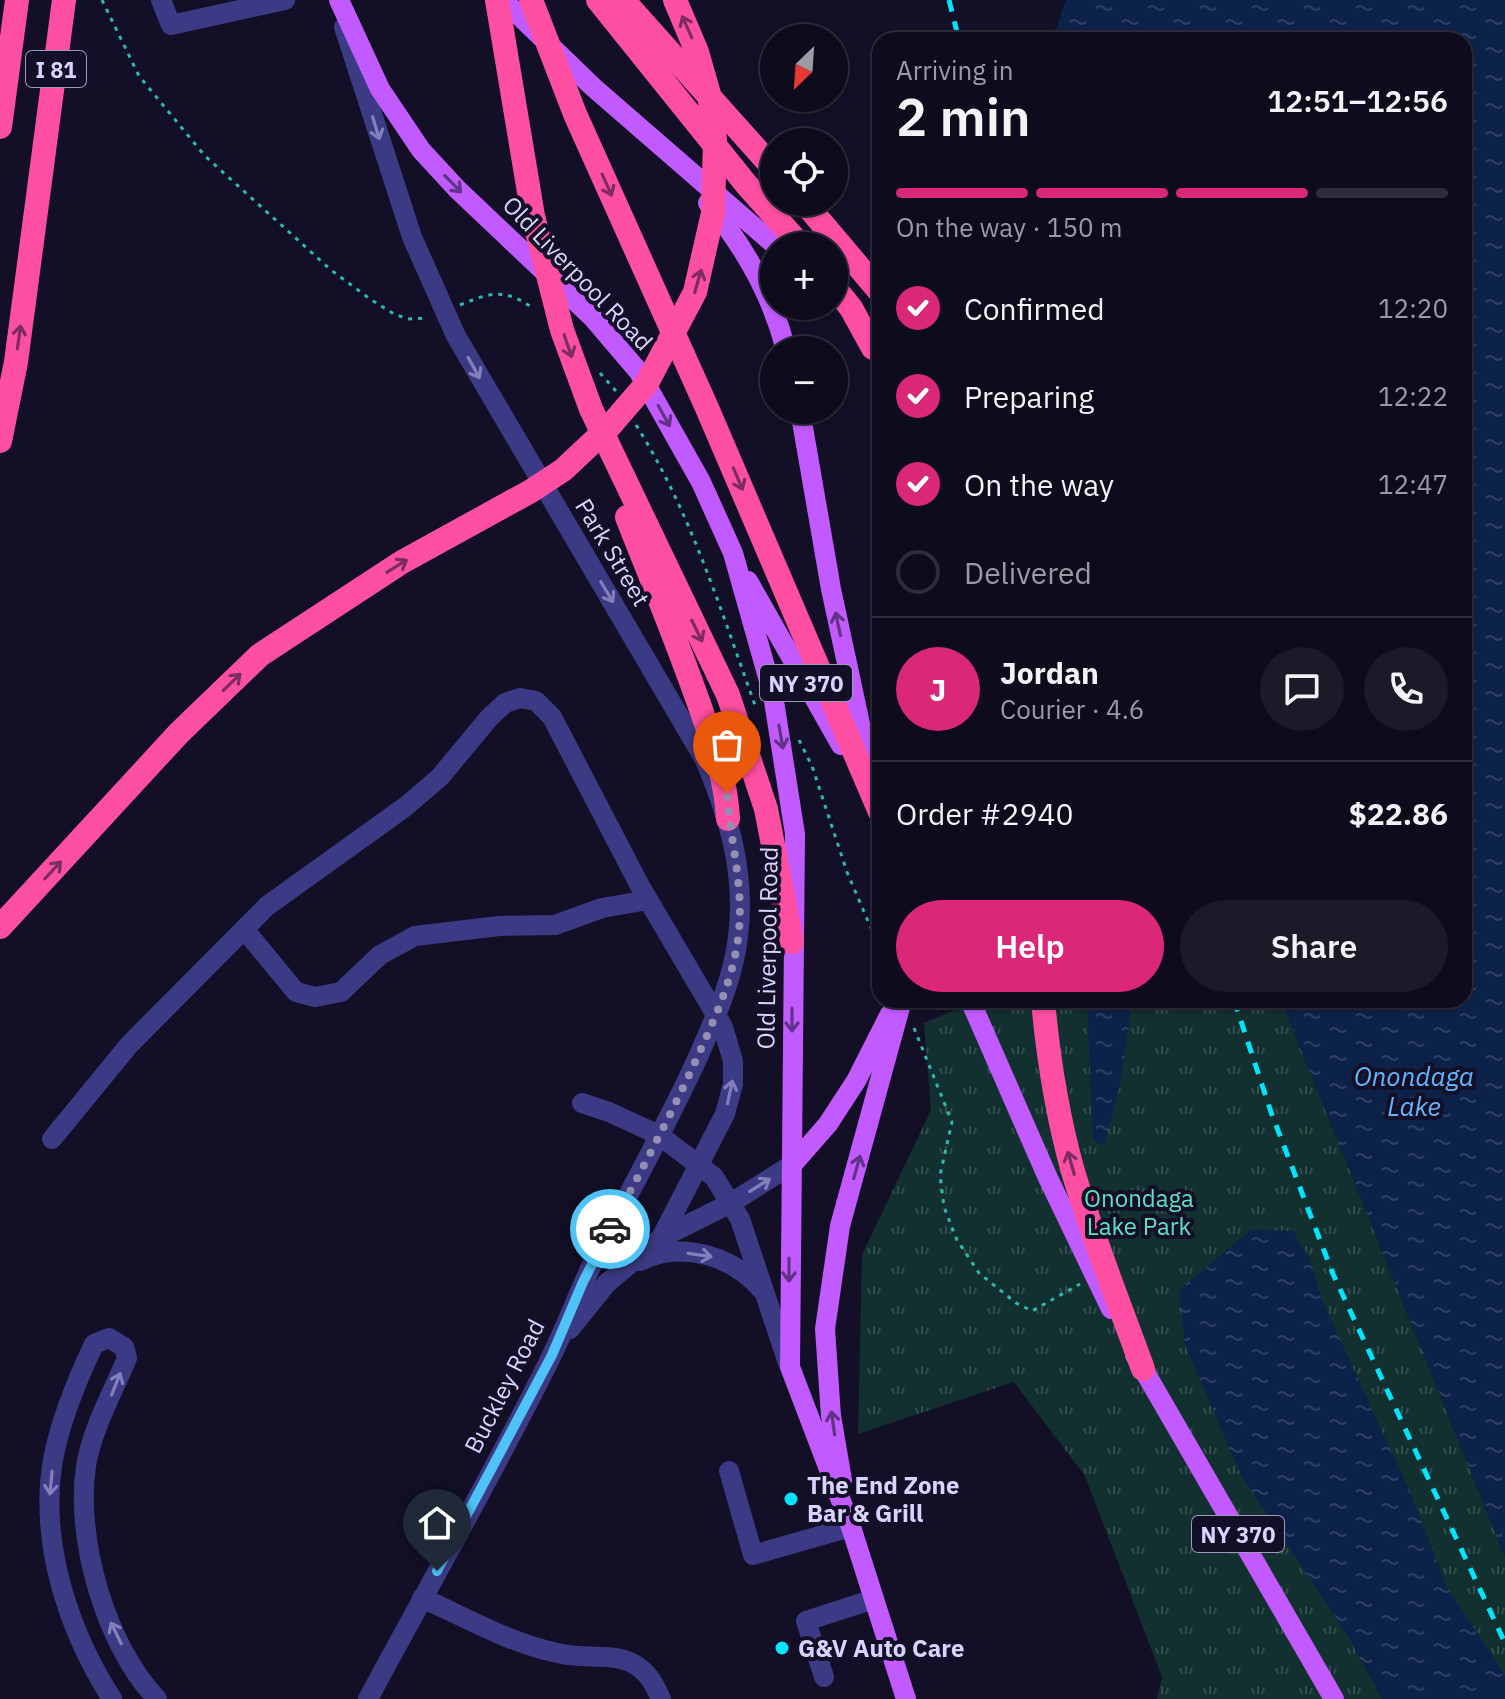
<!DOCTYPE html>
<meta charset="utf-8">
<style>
:root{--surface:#0e0b1c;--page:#1c1929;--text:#f1f3f6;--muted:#9b9ba3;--line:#2e2b3b;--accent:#db2777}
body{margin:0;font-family:"IBM Plex Sans",sans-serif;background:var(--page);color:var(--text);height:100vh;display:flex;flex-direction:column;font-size:30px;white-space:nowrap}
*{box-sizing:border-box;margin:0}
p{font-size:26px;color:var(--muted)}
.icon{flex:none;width:44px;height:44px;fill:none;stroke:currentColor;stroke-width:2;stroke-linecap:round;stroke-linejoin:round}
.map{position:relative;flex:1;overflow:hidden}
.drawer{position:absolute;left:872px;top:32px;width:600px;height:976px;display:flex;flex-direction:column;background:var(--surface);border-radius:24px;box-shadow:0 2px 6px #0004,0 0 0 2px var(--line)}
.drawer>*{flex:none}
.needle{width:52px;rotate:205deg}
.controls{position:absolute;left:760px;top:24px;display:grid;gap:16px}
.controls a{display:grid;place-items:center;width:88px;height:88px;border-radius:50%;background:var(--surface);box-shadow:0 2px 6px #0004,0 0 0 2px var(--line);font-size:40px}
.pin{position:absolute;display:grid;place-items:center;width:68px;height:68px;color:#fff;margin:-82px -34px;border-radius:50% 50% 50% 0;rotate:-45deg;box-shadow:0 0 8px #0007}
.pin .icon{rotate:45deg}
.courier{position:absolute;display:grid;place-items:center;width:80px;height:80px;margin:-40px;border:6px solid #4fc3f7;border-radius:50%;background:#fff;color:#222;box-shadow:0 2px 10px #0007}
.head em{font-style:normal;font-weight:600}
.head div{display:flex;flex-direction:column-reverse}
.head{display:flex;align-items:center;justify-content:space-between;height:136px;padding:0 24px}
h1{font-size:52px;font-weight:600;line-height:60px}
.bar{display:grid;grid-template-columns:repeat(4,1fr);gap:12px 8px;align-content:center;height:96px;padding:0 24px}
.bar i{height:10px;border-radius:6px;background:var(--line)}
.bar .current{background:var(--accent)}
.bar p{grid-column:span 4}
.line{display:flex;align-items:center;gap:20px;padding:0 24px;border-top:2px solid var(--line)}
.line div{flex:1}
.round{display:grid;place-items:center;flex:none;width:84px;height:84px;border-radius:42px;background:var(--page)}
ol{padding:0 24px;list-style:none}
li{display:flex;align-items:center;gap:24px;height:88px}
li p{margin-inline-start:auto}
li .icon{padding:8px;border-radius:50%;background:var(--accent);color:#fff;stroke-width:4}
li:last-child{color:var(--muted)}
li i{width:44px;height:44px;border:4px solid var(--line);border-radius:50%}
.button{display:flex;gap:16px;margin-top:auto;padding:16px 24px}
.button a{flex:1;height:92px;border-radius:48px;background:var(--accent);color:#fff;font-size:32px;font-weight:600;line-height:92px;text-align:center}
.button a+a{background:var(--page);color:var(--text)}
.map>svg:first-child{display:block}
.park{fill:url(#park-tufts)}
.water{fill:url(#water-ripples)}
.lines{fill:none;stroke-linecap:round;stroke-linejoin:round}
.path{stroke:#2fb8b0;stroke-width:3;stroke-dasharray:4 6;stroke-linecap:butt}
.minor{stroke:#3d3a85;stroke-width:20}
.major{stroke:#c25bff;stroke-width:20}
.highway{stroke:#ff4fa3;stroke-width:24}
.rail{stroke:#00e5ff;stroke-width:5;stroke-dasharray:12 10;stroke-linecap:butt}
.oneway{stroke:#7d2c5e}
.oneway2{stroke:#837fbc}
.oneway3{stroke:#623188}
.done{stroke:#948fb3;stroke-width:8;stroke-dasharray:0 14.4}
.route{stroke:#4fc3f7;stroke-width:10}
.poi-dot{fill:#00e5ff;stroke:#130f26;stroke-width:3}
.labels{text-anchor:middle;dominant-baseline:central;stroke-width:8;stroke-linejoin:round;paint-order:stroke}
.shield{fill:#130f26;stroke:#9e99be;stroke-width:2}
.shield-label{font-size:22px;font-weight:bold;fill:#d9d4ff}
.street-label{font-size:24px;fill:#d9d4ff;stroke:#130f26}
.park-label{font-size:24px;fill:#5fe0c0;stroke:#130f26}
.poi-label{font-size:24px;font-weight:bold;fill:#d9d4ff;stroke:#130f26;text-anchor:start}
.water-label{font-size:26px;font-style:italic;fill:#62b6ff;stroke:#130f26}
</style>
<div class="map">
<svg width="1505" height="1699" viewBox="0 0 1505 1699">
<defs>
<pattern id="park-tufts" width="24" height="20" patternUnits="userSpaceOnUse" patternTransform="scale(2)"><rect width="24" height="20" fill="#12302f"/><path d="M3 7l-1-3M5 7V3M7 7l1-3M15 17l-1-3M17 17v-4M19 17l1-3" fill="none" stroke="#344d4e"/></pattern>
<pattern id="water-ripples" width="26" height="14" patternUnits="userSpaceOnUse" patternTransform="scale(2)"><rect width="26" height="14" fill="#0c2248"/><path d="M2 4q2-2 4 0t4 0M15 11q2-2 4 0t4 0" fill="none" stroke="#2f4163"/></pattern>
</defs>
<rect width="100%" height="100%" fill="#130f26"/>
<path class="park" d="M979,1000H1281L1505,1557V1699H1157L1162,1677L1085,1476L1014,1382L858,1434L862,1255L931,1110L924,1023Z"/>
<path class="water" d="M1066,0H1505V1557L1281,1000H1464V40H1052Z
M1087,1000H1133L1119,1090L1104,1145L1093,1141Z
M1252,1229L1293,1231L1309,1257L1323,1302L1410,1492L1447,1587L1501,1668L1505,1677V1699H1382L1346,1633L1241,1475L1185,1345L1179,1290Z"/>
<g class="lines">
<path class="path" d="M102,0L139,76L205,156L331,270L370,299L394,314L408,319L427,318
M460,305C491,292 505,288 534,309
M600,373L616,391
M636,425C690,510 721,611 755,705
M799,740L812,766L847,872L880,949
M914,1028L952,1122L940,1175L944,1207L957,1240L979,1273L1016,1303L1032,1311L1080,1284"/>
<path class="minor" d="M161,0L171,25L285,0
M344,27L412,237L456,336L705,760C729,817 746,874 738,937C733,980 715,1018 698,1057C668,1123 632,1187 598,1252C581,1286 568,1322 551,1357C494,1473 429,1585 368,1699
M244,929L296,992L315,997L341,992L380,955L415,936L499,926L555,925L602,908L648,900
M582,1103L609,1112L659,1135L714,1177L740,1219L788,1363
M52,1139L129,1045L267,906L405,807L440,777L489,718L505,703L520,698L536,701L552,717L640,886L723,1027L733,1061V1084L725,1114L661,1238
M640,1261C682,1240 733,1256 762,1290
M570,1329L607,1283L661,1238L731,1203L793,1164
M729,1471L753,1555L851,1527
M422,1598C467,1618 513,1645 562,1654C584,1659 609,1653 630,1662C647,1670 654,1683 661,1699
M824,1677L806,1621L874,1599
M112,1699C68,1630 39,1542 53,1460C60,1421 77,1380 94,1344L109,1338L124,1347L127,1358C113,1392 92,1429 86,1466C75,1539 106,1646 157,1699"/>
<path class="major" d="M339,0L380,89L421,150L457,189L593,318L639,372L701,482L733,553L773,695L795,834L790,1367L851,1527L906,1699
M503,0L593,87L776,246
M708,203C744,246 772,295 786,350
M800,410L831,589L870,770
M748,581L841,745
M970,1000L1048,1178L1111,1309
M793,1164L828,1124L856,1081L890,1014
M1135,1355L1334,1699
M842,1480L831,1416L825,1329L840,1226L902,1000"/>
<path class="highway" d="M497,0L533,216L562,330L591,409L728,695L766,809L792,942
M531,0L575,114L707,408L880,812
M598,0L746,184L801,246
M623,0L774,169
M0,127L17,0
M804,202L880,292
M834,287L851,308L873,348
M0,441L16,362L64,0
M627,517C651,578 676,639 698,701C712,741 726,777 728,819
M0,927L179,733L260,655L402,562L531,491L563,470L610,426L647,383L695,292L713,213L715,140L709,94L697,52L675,0
M1043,1000C1048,1057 1057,1113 1072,1168C1092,1236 1119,1303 1143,1369"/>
<path class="rail" d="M949,0L959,40
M1234,1000L1271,1112L1333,1274L1505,1643"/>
</g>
<defs><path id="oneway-shaft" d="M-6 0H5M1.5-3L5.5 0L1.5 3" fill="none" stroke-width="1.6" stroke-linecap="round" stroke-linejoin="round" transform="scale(2)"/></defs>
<g class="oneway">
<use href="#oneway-shaft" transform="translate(687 27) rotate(-114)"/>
<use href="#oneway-shaft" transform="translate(607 185) rotate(66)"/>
<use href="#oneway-shaft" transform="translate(698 281) rotate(-74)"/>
<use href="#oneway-shaft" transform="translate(19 337) rotate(-82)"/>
<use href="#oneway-shaft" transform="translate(568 346) rotate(71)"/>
<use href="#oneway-shaft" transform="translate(738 479) rotate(67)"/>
<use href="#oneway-shaft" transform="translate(397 566) rotate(-32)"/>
<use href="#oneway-shaft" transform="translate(697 631) rotate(64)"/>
<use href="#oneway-shaft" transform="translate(232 682) rotate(-44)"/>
<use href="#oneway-shaft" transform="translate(53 870) rotate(-47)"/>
<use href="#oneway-shaft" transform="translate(1071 1163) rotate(-106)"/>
</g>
<g class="oneway2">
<use href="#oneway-shaft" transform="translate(376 128) rotate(73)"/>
<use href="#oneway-shaft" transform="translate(474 368) rotate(61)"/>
<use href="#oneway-shaft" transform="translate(607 592) rotate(59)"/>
<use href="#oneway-shaft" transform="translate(730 1092) rotate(-78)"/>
<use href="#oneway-shaft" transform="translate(760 1185) rotate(-32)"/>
<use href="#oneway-shaft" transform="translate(700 1255) rotate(8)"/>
<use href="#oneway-shaft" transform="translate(116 1384) rotate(-68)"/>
<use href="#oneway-shaft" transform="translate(51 1483) rotate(95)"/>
<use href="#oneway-shaft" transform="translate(116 1633) rotate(-116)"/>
</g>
<g class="oneway3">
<use href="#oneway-shaft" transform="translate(453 184) rotate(46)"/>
<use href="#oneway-shaft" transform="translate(664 416) rotate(61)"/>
<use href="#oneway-shaft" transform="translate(838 624) rotate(-102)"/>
<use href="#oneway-shaft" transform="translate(781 737) rotate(80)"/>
<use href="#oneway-shaft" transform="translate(792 1020) rotate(90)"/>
<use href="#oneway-shaft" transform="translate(857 1167) rotate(-74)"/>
<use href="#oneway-shaft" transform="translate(789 1270) rotate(90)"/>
<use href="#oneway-shaft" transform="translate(833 1423) rotate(-98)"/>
</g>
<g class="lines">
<path class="done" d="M610,1229C640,1173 670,1117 696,1060C714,1020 732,982 738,939C745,889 730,842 727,793"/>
<path class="route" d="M437,1571L552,1355L583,1282L610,1229"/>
</g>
<g class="poi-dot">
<circle cx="791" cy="1499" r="8"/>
<circle cx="782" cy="1648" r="8"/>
</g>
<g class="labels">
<g class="shield">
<rect x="26" y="51" width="60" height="36" rx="6"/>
<rect x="760" y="665" width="92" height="36" rx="6"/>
<rect x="1192" y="1516" width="92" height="36" rx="6"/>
</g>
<g class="shield-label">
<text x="56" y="69">I 81</text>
<text x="806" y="683">NY 370</text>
<text x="1238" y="1534">NY 370</text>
</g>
<g class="street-label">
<text transform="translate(578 273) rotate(46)">Old Liverpool Road</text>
<text transform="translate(613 552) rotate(59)">Park Street</text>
<text transform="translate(767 948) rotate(-89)">Old Liverpool Road</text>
<text transform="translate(504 1386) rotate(-63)">Buckley Road</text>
</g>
<g class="park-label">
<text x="1139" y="1198">Onondaga<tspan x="1139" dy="28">Lake Park</tspan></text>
</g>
<g class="poi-label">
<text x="807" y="1485">The End Zone<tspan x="807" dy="28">Bar &amp; Grill</tspan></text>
<text x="798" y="1648">G&amp;V Auto Care</text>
</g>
<g class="water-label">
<text x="1414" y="1076">Onondaga<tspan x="1414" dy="30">Lake</tspan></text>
</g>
</g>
</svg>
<div class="controls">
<a><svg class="needle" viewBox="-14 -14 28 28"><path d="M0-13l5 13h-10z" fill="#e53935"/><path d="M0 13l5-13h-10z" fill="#9b9ba3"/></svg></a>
<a><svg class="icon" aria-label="locate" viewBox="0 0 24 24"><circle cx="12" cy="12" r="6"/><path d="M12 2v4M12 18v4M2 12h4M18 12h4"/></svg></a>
<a>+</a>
<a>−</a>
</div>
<div class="pin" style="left:727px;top:793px;background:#ea580c"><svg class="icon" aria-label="bag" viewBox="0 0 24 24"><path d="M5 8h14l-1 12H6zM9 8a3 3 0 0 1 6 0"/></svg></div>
<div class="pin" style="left:437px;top:1571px;background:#1f2937"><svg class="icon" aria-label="home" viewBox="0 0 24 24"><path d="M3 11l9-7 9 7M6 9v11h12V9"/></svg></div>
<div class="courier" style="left:610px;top:1229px"><svg class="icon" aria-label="car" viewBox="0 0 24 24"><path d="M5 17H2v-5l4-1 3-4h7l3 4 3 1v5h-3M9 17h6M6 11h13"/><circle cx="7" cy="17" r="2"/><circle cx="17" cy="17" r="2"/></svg></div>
<section class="drawer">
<div class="head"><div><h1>2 min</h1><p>Arriving in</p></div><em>12:51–12:56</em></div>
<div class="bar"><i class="current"></i><i class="current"></i><i class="current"></i><i></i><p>On the way · 150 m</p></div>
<ol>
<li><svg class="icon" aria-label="check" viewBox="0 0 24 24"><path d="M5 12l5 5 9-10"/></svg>Confirmed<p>12:20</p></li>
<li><svg class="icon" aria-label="check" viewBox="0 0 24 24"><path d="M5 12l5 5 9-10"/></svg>Preparing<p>12:22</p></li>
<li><svg class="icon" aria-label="check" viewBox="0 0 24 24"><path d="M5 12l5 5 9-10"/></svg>On the way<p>12:47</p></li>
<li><i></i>Delivered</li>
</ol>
<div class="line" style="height:144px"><b class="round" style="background:var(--accent);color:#fff">J</b><div><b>Jordan</b><p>Courier · 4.6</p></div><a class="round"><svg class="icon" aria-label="chat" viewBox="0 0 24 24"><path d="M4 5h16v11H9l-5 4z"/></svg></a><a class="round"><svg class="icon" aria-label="phone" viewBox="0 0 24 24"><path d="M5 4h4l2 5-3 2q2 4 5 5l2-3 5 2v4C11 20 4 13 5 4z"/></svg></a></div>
<div class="line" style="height:104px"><div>Order #2940</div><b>$22.86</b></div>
<div class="button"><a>Help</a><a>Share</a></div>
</section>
</div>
